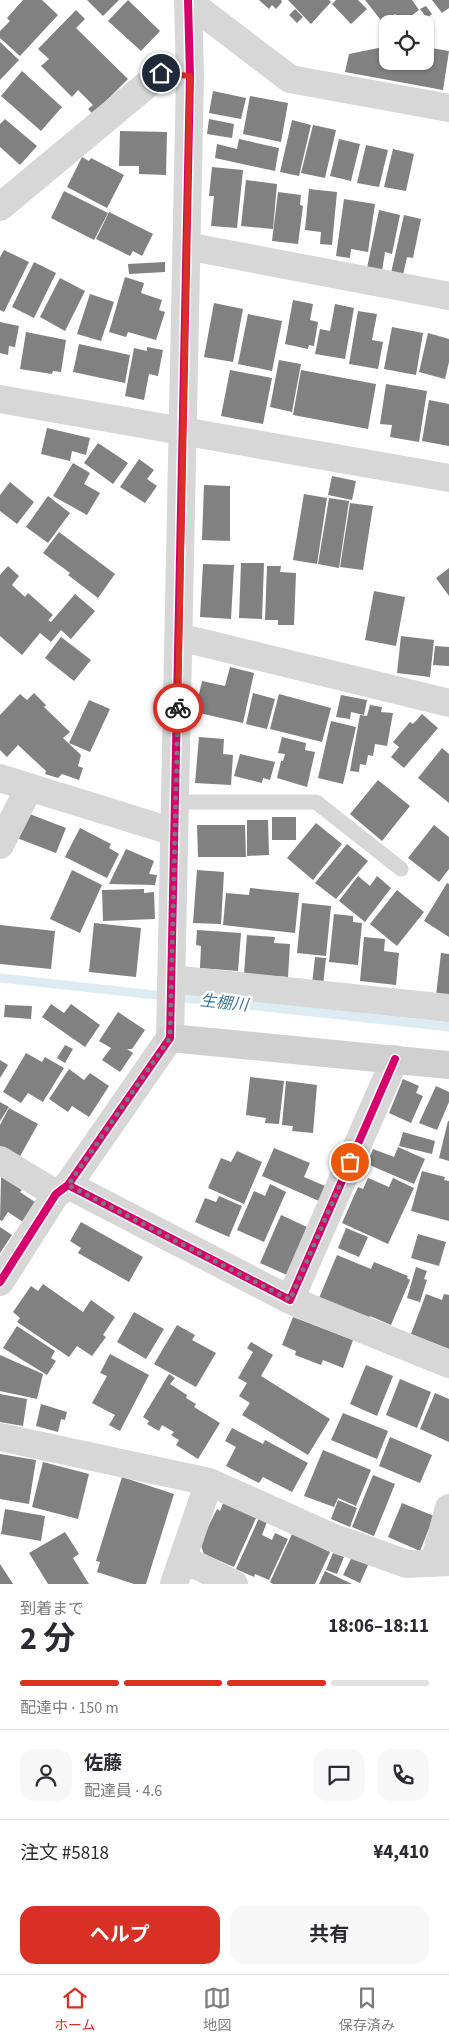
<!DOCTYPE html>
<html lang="ja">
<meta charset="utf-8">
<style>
:root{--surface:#fff;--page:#f7f7f7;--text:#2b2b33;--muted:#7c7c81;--line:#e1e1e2;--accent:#d93025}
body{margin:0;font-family:"Source Sans 3","Noto Sans JP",sans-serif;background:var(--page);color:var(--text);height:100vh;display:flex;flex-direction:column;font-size:19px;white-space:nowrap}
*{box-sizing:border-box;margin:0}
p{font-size:16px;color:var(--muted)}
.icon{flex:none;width:28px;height:28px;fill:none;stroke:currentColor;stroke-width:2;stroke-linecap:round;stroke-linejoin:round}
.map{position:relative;height:1584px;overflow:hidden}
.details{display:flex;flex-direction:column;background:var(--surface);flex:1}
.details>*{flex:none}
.buttons{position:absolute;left:379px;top:15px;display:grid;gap:10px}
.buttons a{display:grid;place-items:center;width:55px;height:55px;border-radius:10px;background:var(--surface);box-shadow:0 1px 4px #0004;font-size:25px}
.pin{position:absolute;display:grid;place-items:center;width:42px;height:42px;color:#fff;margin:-21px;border:2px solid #fff;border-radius:50%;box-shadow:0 1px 5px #0007}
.courier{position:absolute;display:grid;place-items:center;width:50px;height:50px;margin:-25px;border:4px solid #d93025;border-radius:50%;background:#fff;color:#222;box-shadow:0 1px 6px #0007}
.headline em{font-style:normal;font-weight:700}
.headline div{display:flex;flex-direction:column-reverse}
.headline{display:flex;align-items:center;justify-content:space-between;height:85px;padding:0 20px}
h1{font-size:32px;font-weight:700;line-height:38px}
.bar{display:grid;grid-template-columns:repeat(4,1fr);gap:8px 5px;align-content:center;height:60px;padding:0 20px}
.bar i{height:6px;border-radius:4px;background:var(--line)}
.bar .active{background:var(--accent)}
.bar p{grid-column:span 4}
.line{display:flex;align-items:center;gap:12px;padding:0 20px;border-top:1px solid var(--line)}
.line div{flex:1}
.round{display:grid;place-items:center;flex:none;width:52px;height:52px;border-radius:15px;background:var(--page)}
.button{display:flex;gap:10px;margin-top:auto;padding:10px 20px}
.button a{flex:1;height:58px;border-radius:15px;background:var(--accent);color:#fff;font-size:20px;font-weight:700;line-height:58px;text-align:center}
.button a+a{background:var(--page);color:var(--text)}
.tab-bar{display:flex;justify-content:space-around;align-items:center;height:70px;border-top:1px solid var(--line);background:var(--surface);font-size:14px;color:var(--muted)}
.tab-bar a{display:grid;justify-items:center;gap:2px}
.tab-bar .active{color:var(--accent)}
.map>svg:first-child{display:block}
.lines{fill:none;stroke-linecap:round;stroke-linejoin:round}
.stream{stroke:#ddebf3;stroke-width:9}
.building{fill:#818181}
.lane{stroke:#d7d7d7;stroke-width:15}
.street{stroke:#d7d7d7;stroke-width:28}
.secondary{stroke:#d0d0d0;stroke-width:28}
.cycleway-casing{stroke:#fff;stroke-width:11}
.cycleway{stroke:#d6006c;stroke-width:8}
.done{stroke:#7a7a7a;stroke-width:5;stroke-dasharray:0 9}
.route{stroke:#d93025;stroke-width:6}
.labels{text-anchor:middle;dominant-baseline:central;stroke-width:5;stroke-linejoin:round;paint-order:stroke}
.water-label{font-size:16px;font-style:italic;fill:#3f7597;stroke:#fff}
</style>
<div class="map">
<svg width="449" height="1584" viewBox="0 0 449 1584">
<rect width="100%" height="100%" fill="#fff"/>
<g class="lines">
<path class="stream" d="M0,978L449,1027"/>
</g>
<path class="building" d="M23,0H42L58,15L20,56L0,38V31L10,21L7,18Z
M87,0H119L103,16Z
M128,0L160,31L141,51L108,21Z
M259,0H281L282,2L276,9L272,5L269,9Z
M288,0H329L331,2L311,24Z
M336,0H358L367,9L351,24L332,4Z
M365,0H412L419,10L402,23L395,14L383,23Z
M432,0H449V8L442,13Z
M426,6L432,14L427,18L420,9Z
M295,9L303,17L297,23L289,15Z
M76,10L85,19L76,28L128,79L93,114L88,109L93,105L78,90L72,97L41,66L49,59L38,49Z
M0,42L19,60L0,80Z
M388,46V61H425V47L449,51L443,90L345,72L349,54Z
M22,71L62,107L41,131L1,96Z
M213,91L246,98L241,119L209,113Z
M250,96L288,103L281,142L243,134Z
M5,119L37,146L20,165L0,147V124Z
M209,119L234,124L232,138L207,134Z
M292,120L311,125L299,176L280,172Z
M313,125L336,130L325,178L301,173Z
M120,131L167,132L166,175L139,174V166H119Z
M239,139L279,148L275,171L215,158L217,144L237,149Z
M339,139L360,144L351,181L330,176Z
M366,145L388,150L379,187L357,183Z
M393,149L414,154L406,191L384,187Z
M82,157L89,161L91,158L124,175L107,208L67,187Z
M212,167L243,170L237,228L211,226L214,196H209Z
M246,180L277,184L273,229L241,226Z
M309,189L337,192L332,245L320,244L321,232L305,230Z
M64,191L108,213L94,240L51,218Z
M278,192L301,195L300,205L303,206L298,244L272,241Z
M344,199L375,204L368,252L351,249L350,258L336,256Z
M379,210L400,215L392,254L385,252L382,271L367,268Z
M109,212L153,234L142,256L133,251L130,256L96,239Z
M404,215L421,219L413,258L407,257L403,275L391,273Z
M4,250L29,262L4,312L0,310V257Z
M34,262L56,273L34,318L12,307Z
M165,262V272L129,274L128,264Z
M125,277L144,283L141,293L162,300L159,310L165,312L156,340L128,332L126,337L109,332Z
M60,278L85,291L65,331L40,317Z
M90,294L114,302L101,341L77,334Z
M293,300L313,304L310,320L318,322L314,346L309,345L308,349L285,344Z
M214,303L243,309L233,362L204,357Z
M335,304L354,308L345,359L315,354L320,329L330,331Z
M358,311L377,314L372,340L383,342L378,369L349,364Z
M248,314L282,321L272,371L238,364Z
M0,322L19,326L15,347L9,346L8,355L0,353Z
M392,327L423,333L416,375L384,369Z
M26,332L66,340L61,372L53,371L52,374L20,369Z
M428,333L449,339V362L445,379L419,372Z
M79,344L130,355L125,383L73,372Z
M147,347L163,350L158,376L149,374L144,400L125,396L134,348L147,351Z
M279,360L301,364L292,412L270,407Z
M230,370L272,378L263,424L221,416Z
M301,370L376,384L368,429L293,415Z
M386,384L427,391L419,442L390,437L392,425L380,424Z
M429,400L449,404V446L422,441Z
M47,428L90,438L86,455L72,451L70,461L41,454Z
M98,443L128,463L113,484L84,463Z
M139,459L154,470L147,479L157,486L145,503L120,487Z
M73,463L90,473L84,484L100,493L87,515L53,496Z
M332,476L356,481L352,500L328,495Z
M10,482L34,502L17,524L0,511V495Z
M204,485L230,486V541L202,540Z
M304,494L327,498L317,564L293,560Z
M48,496L70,513L48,543L26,527Z
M329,498L349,501L339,568L318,564Z
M350,503L373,506L363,570L340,567Z
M59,532L115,574L98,598L68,575L70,573L43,553Z
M241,563H264L262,619L239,618Z
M203,564L234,565L231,619L200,617Z
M8,566L19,576L12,585L25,597L28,593L53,615L48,620L51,622L75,594L95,611L71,639L61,630L51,642L40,633L22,655L0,636V575Z
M267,566H281L280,572L296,573L294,625H278V620H265Z
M449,568V596L436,578Z
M374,591L405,597L396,646L365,640Z
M401,636L434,640L430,677L397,673Z
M61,637L91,660L74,681L45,658Z
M435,646L449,647V666L433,665Z
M230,667L254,673L243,723L195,712L202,681L225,686Z
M34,693L46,705L44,707L70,732L63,738L81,755L78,766L83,768L79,780L62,774L58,778L45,774L46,771L18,745L7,757L0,750V715L20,694L27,700Z
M253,693L275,699L267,729L246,724Z
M279,694L331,708L322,742L270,729Z
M341,695L367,700L364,715L351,712L350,719L336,717Z
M89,700L110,709L90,752L69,743Z
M370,705L382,707L381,712L393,713L387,746L375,744L373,756L368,755L366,765L360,764L359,772L350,771L360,715L367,716Z
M422,714L438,728L404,768L391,757L399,747L393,742L410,722L413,724Z
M331,721L356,727L343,784L318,778Z
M199,737L224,739L223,754L233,755L231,785L195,783Z
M282,737L306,743L305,750L315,752L307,787L277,778L281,761H283L285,754L278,753Z
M442,748L449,754V803L418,778Z
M240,754L275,762L270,780L263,778L262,783L234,776Z
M378,780L410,806L382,841L350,814Z
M27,813L66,828L56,853L17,838Z
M272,817H296V840H272Z
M247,820H268L269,855L247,856Z
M316,823L342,844L313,880L287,858Z
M197,825H245L246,857H198Z
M434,825L449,837V869L439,882L408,858Z
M80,828L111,844L109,848L119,854L107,878L65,857Z
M347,844L368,861L336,899L315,883Z
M126,849L154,861L149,874L157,875L155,885L109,884Z
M72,870L102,885L80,933L50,919Z
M197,870L224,872L221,924L193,923Z
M358,876L370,886L377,876L391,888L365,922L339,901Z
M447,883L449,884V937L424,921Z
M250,888L299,893L295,933L223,925L226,893L249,895Z
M144,889V893L154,892L155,919L103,921L102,890Z
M397,890L424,912L397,946L370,924Z
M302,903L331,906L326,956L297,953Z
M334,914L353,916V922L362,923L358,965L329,962Z
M94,923L141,928L136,977L89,972Z
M0,925L55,931L51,969L0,964Z
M197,930L241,933L238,971L200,968L201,946L196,945Z
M247,935L275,937L274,943L290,944L288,977L244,974Z
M364,937L385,939L384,951L399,953L396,985L360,981Z
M441,953L449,954V997L436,996Z
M315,957L326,958L323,985L312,984Z
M51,1004L64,1013L71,1004L100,1025L85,1047L42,1017Z
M5,1005L32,1006L31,1019L4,1017Z
M118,1012L145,1030L132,1049H127L133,1053L120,1072L102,1060L111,1048L99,1041Z
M65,1045L73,1049L65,1063L57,1058Z
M26,1053L42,1062L45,1057L64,1068L43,1102L28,1093L21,1103L3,1092Z
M0,1060L8,1065L0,1078Z
M69,1069L84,1080L90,1073L109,1086L89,1117L72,1106L68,1112L49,1099Z
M250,1077L284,1081L279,1124L265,1123L266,1118L246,1115Z
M403,1079L419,1086L416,1093L423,1096L411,1123L389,1113Z
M286,1081L317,1085L313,1133L292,1131L293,1126L282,1125Z
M436,1086L449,1092V1102L437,1130L419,1123Z
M0,1102L9,1107L0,1121Z
M9,1108L38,1124L19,1158L0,1147V1125Z
M448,1121H449V1161L439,1158Z
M403,1132L435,1141L432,1154L399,1146Z
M398,1147L425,1159L414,1184L367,1164L373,1149L394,1157Z
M274,1148L310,1163L304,1177L325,1186L319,1201L262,1176Z
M237,1151L262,1162L244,1204L208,1188L221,1158L231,1162Z
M422,1171L445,1177L444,1180L449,1181V1221L411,1211Z
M1,1177L22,1190L20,1192L35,1202L23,1222L8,1212L2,1221L0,1220Z
M368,1178L389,1187L393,1178L414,1188L388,1244L342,1223L358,1187L363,1189Z
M270,1184L286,1192L264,1242L237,1230L254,1191L265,1196Z
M219,1196L242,1206L229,1237L195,1222L205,1198L216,1202Z
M281,1215L307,1227L287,1275L260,1263Z
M81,1222L143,1257L129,1282L78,1253L81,1248L70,1241Z
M0,1227L12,1235L0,1253Z
M346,1228L368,1237L359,1257L338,1248Z
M418,1234L446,1242L439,1266L411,1258Z
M337,1255L371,1269L374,1262L408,1276L407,1278L410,1280L391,1325L370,1316L368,1319L319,1298Z
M416,1267L427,1271L424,1279L427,1280L420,1302L407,1298Z
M43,1284L83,1312L91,1300L115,1317L103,1335L106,1337L92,1356L77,1346L69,1357L17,1322L20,1318L13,1312L31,1286L38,1291Z
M426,1294L442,1300L444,1294L449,1295V1349L411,1334Z
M134,1312L164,1329L146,1359L117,1342Z
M293,1317L353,1340L343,1368L323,1360L321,1365L295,1355L296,1351L282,1345Z
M177,1325L195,1335L192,1340L216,1353L196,1387L154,1364Z
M17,1326L55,1351L51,1358L56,1361L47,1375L3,1348Z
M251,1342L273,1355L261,1376L330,1419L308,1455L242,1415L250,1403L239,1396L247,1383L238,1378L253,1352L247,1348Z
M110,1354L149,1375L120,1431L109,1425L115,1415L92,1403L107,1376L100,1373Z
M0,1355L43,1374L37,1399L0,1391Z
M366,1365L393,1376L377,1416L350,1404Z
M169,1374L175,1378L170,1384L187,1395L186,1398L196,1404L194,1407L220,1423L198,1459L176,1445L179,1440L171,1435L174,1432L162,1425L159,1431L147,1424L149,1421L143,1417Z
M400,1379L431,1392L417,1428L386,1415Z
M435,1393L449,1399V1442L420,1429Z
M0,1394L27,1399L23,1426L0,1422Z
M41,1404L67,1412L65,1420L61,1419L58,1432L36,1426Z
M343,1413L388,1431L377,1459L331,1440Z
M232,1428L263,1444L265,1440L308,1463L292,1492L263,1477L259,1483L226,1466L236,1447L225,1441Z
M390,1437L432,1455L420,1483L379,1466Z
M323,1450L371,1470L356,1506L338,1498L334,1507L304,1496Z
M0,1454L36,1460L29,1504L0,1499Z
M43,1462L89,1474L78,1519L32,1507Z
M373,1475L395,1484L374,1536L352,1527Z
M122,1477L174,1494L146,1584H134L97,1572L100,1562L96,1561Z
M338,1500L357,1508L350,1527L331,1519Z
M224,1501L257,1516L234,1567L204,1554L200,1543L217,1509L220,1511Z
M402,1503L434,1516L420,1551L388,1537Z
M5,1509L45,1516L41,1541L1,1534Z
M259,1518L267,1522L262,1535L272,1540L275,1533L288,1539L269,1580L255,1574L254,1577L236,1569Z
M65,1532L79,1554L73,1558L89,1584H48L29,1553Z
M292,1534L330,1552L315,1584H273L270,1582Z
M333,1553L344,1557L337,1574L326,1570Z
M352,1557L368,1565L360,1583L343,1575Z
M0,1564L13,1584H0Z
M325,1571L352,1584H319Z"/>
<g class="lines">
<path class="lane" d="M175,802H316L401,869"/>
<path class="street" d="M189,2L290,79L449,108
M0,207L161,73L190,76
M186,246L449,296
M0,399L449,478
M179,637L449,703
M0,778L174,832
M0,845L29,788
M171,979L449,1008
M0,1160L56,1194
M68,1185L290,1300L395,1059
M0,1282L56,1194L68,1185L170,1038L190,76L188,0
M290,1300L449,1364
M0,1437L209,1482L334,1538L407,1564L449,1562
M184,1559L234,1584
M434,1563L449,1508
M174,1584L209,1482"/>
<path class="secondary" d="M170,1038L449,1065"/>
<g class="cycleway-casing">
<path id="cycleway" d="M68,1185L290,1300L395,1059
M0,1282L56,1194L68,1185L170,1038L190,76L188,0"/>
</g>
<use href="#cycleway" class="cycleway"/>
</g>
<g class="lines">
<path class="done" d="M178,708L170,1038L68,1185L290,1300L350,1162"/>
<path class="route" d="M161,73L190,76L178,708"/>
</g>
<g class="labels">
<g class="water-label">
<text transform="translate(224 1003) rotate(6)">生棚川</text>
</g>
</g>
</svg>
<div class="buttons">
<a><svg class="icon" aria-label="locate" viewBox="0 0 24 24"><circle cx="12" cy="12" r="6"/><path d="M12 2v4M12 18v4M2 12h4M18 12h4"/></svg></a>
</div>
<div class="pin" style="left:350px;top:1162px;background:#ea580c"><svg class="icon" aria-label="bag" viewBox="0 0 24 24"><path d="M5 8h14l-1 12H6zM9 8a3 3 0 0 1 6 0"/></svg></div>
<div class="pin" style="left:161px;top:73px;background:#1f2937"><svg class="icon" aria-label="home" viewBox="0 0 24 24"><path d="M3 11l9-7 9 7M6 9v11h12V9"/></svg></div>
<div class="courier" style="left:178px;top:708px"><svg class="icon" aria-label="bike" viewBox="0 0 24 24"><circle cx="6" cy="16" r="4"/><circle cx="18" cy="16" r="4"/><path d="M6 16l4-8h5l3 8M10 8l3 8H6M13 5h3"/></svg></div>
</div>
<section class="details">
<div class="headline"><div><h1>2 分</h1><p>到着まで</p></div><em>18:06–18:11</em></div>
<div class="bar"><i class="active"></i><i class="active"></i><i class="active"></i><i></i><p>配達中 · 150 m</p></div>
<div class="line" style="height:90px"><a class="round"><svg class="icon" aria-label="person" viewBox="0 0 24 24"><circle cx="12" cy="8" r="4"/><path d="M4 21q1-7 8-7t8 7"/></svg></a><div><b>佐藤</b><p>配達員 · 4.6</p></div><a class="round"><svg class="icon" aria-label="chat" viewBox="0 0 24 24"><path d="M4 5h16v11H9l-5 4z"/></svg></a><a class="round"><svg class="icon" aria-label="phone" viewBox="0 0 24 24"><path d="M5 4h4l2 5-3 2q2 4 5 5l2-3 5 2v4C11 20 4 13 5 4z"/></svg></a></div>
<div class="line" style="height:65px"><div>注文 #5818</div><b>¥4,410</b></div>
<div class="button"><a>ヘルプ</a><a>共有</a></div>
</section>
<nav class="tab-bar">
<a class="active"><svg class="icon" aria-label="home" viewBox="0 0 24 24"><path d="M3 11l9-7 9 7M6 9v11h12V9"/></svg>ホーム</a>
<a><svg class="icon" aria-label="map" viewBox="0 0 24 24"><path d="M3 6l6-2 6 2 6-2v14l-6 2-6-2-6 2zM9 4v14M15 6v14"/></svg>地図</a>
<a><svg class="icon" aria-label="saved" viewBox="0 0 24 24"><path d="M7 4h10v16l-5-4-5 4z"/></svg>保存済み</a>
</nav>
